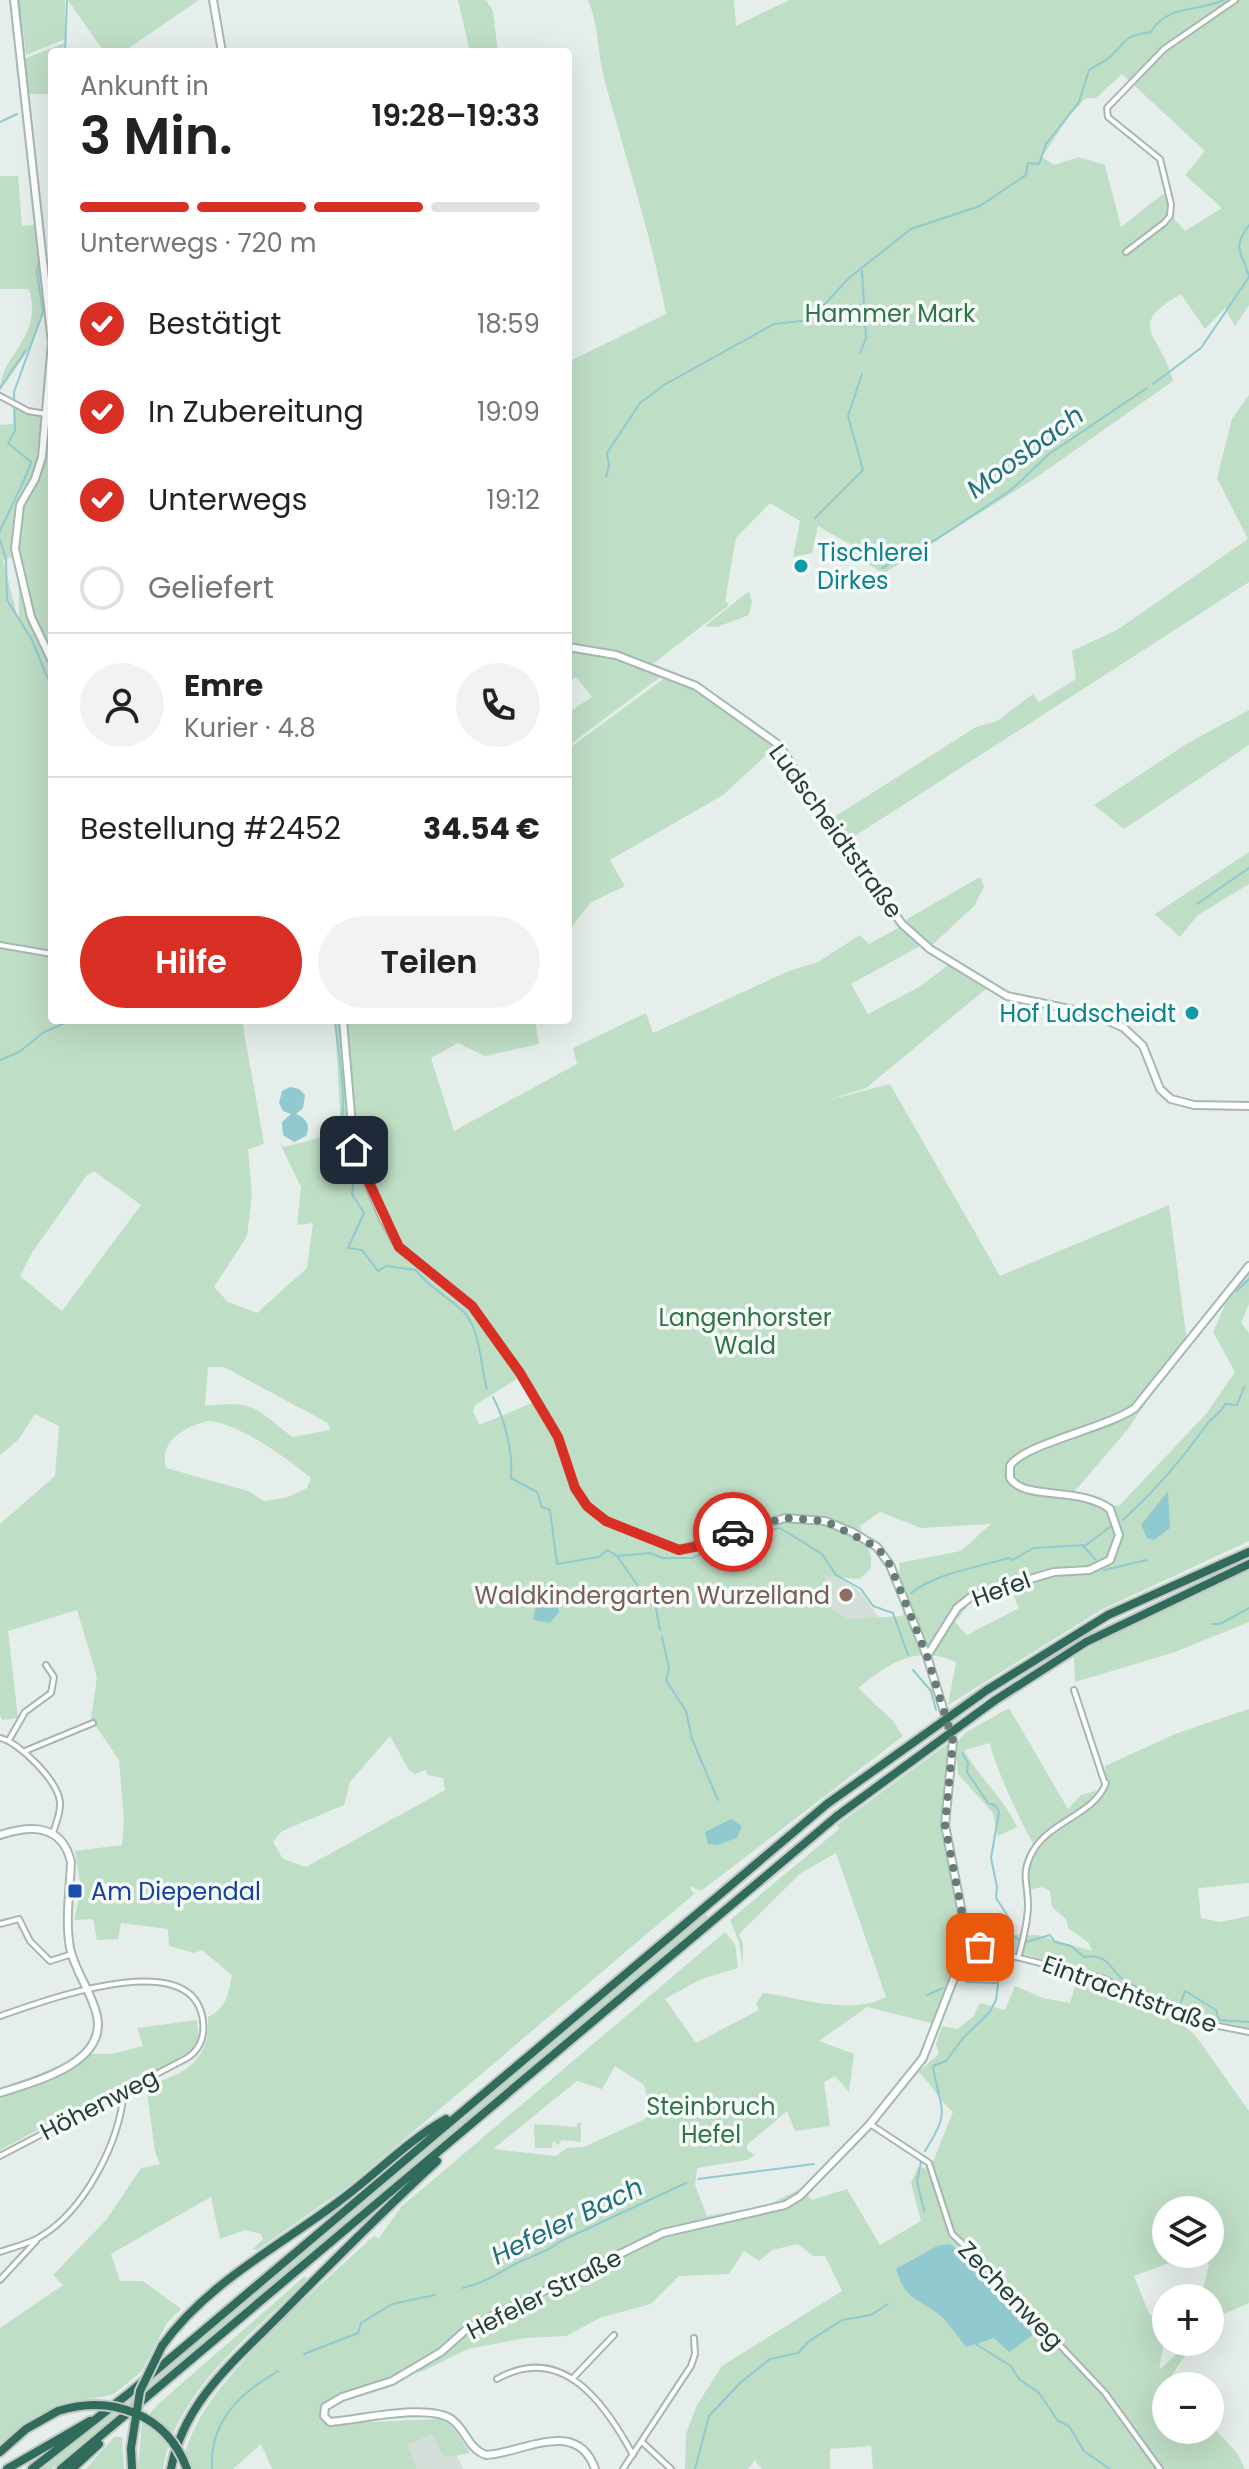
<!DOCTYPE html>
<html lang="de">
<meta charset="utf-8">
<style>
:root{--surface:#fff;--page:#f2f2f2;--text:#222;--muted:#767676;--line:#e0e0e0;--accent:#d93025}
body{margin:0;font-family:Poppins,sans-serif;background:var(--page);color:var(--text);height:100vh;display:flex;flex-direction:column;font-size:30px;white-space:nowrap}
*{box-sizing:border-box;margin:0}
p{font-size:26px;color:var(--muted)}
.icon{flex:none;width:44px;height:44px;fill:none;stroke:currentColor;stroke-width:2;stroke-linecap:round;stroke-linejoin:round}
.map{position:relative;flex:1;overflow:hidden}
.details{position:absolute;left:48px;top:48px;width:524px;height:976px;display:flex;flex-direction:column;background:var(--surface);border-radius:8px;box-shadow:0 8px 32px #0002}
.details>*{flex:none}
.tools{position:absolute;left:1152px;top:2196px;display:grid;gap:16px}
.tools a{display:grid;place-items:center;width:72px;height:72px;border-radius:50%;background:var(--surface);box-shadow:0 8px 32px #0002;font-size:40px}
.pin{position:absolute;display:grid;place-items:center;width:68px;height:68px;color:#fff;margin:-34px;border-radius:16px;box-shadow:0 4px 12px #0006}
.courier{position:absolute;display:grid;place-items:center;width:80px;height:80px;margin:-40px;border:6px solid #d93025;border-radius:50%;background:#fff;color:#222;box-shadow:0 2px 10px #0007}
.summary em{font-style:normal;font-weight:600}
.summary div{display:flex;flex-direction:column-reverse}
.summary{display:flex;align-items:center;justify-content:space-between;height:136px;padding:0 32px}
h1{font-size:52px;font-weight:600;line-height:60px}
.bar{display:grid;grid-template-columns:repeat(4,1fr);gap:12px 8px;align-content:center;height:96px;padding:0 32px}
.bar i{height:10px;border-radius:6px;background:var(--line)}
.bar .selected{background:var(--accent)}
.bar p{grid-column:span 4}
.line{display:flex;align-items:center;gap:20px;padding:0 32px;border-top:2px solid var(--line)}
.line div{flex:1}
.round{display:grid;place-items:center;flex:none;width:84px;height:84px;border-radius:42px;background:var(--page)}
ol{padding:0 32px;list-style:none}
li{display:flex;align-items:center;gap:24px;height:88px}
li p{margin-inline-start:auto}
li .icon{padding:8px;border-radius:50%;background:var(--accent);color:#fff;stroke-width:4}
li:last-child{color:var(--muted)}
li i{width:44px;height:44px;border:4px solid var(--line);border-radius:50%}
.action{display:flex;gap:16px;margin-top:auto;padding:16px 32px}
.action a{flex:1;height:92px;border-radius:48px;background:var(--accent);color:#fff;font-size:32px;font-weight:600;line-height:92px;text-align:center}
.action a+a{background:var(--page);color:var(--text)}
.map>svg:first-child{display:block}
.built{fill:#d3ded9}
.green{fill:#bfdec6;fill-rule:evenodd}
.water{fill:#90c9d0}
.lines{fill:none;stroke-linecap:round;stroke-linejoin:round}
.stream{stroke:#90c9d0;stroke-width:2}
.street-casing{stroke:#a8b6b1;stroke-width:8}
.secondary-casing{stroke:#a4b9b1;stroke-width:10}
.highway-casing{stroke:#c2c9c7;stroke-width:12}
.street{stroke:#fff;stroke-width:4}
.secondary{stroke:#fff;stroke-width:6}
.highway{stroke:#316b5c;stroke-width:8}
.highway-bridge-casing{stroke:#c2c9c7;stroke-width:12;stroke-linecap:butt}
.highway-bridge{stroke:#316b5c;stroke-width:8}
.done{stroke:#687c76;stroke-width:8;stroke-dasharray:0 14.4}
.route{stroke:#d93025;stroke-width:10}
.culture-dot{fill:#0f9aa8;stroke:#f6faf8;stroke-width:3}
.education-dot{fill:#8d6e63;stroke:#f6faf8;stroke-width:3}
.transit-dot{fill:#1a4fb4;stroke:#f6faf8;stroke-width:3}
.labels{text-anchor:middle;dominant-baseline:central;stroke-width:7;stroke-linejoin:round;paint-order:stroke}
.park-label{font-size:24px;fill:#307548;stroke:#f6faf8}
.culture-label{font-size:24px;fill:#0d838f;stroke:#f6faf8;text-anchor:start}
.street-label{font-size:24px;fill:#253f37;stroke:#f6faf8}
.education-label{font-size:24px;fill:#785e54;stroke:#f6faf8;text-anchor:end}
.transit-label{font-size:24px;fill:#164399;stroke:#f6faf8;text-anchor:start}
.water-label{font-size:26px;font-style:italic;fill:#206f7a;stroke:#f6faf8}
</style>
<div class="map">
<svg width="1249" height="2469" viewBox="0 0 1249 2469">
<rect width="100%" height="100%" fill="#e5eeea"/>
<path class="built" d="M824,1576L838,1577L861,1592L879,1618L847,1619L831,1608Z
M432,2434L444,2458L457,2456L463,2469H350Z"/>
<path class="green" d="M20,0H65V39L26,55Z
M68,0H199L123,52H104Z
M458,0H486L493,11L498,52H470Z
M588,0H734L736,26L789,0H1249V305L1235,326L1225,308L1205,329L1181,294C1123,327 1162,334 1173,381L1034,479L883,574L850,552L853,546L818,526L812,553L793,557L800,521L770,503L736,538L725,601L729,605L650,666L568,646V503L572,497L568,495V362L666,314C651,234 625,156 604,78C597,52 599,25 588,0ZM1122,74L1205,151L1185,175L1222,208L1185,231L1170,214L1169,199L1163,194L1121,227L1105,165L1079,157L1054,165L1042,157L1070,115L1086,98H1096Z
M64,43L63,52H52V94H28L24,59Z
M0,176H18L22,226L34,225L37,252L41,251L47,316H43L29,349L0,391C0,354 44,338 29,289H0Z
M52,384V1020H242L264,1144L248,1149L252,1194L247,1236L214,1287L228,1302L257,1313L307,1268L313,1223L297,1225L301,1187L280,1144L284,1147L341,1132L335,1020H535L539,1044L485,1056L458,1043L431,1058L454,1131L577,1064L573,1048L646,1013L653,1033L789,971L818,962L860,935L869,944L902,926L922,945L851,984L868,1014L919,987L951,963L986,989L866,1088L825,1101L890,1084L1000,1276L1169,1205L1187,1342L1128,1429L1069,1498L1119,1506L1206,1414L1235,1372L1213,1332L1231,1291L1249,1270V1304L1241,1323L1249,1333V1541L1101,1610L948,1705L956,1662C917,1644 889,1663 858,1688L893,1721L903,1736L701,1891L689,1886L694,1894L350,2185L257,2250L253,2249L263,2239L261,2234L245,2230L220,2239L211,2197L111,2254L120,2281H143L181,2309L167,2323L141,2372L114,2394L59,2406L0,2443V2328L63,2285L53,2275L107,2219L141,2168L160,2164L155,2152L146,2085C185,2075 210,2061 208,2017C227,2008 228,1994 232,1975L202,1950L194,1953L169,1946L168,1929L121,1923L118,1939L97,1940L93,1919L74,1920L81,1889L75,1851L122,1845L124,1820L119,1760L91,1719L97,1677L77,1610L8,1631L18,1718L2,1720L0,1715V1524L55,1476L59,1426L35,1414L18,1440L0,1455V425L13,424V406L41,418L36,466L15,510L12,557L3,560L19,623L18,532L25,501L46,459ZM94,1171L141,1205L62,1311L20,1276L33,1251L87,1175ZM208,1367H224L328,1423L330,1430L293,1437C253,1408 258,1400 205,1406ZM517,1379L532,1403L479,1425L473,1411L475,1405ZM207,1421C238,1422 286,1458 311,1478L307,1488L288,1497L264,1501L248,1491L166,1468C159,1441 183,1428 207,1421ZM880,1512L921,1528L991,1524L961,1551L899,1563L903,1616L847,1619L831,1608L825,1576L860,1579L871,1568V1556L860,1526ZM1010,1587L1019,1608L967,1635L955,1622L973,1599ZM390,1736L409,1770L415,1774L425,1770L428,1775L443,1778L445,1790L306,1867L283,1859L273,1842L282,1831L344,1805L350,1782Z
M1249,395V582L844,843L828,821L976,727L997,721L1033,694L1039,702L1076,679L1072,651L1117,630L1248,539L1217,478L1232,419Z
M749,591L752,602L749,615L717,627L705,626Z
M568,649L623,659L663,675L568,746V713L592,697L576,677L568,682Z
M666,677L695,688L777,745L723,795L610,860L625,886L590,903L568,932V749Z
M1249,710V745L1124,829L1094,805L1188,743Z
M1249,852V884L1198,915L1180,937L1155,914Z
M980,877L984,886L975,905L930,947L902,922Z
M1249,1570V1622L1175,1652L1075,1682L1074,1656L1151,1614Z
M1009,1708L1068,1809L1081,1795L1107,1788L1105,1766L1175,1734L1249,1709V1883L1198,1888L1201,1918L1220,1922L1249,1916V2028L1187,2015L1178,2021L1195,2035L1249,2111V2303L1210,2320V2298H1201L1209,2264L1192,2254L1134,2276L1148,2311L1161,2330H1166L1159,2370L1181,2350V2342H1194L1168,2381L1173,2386H1166V2430H1210V2424L1237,2453L1245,2469H873L871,2446L830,2449V2469H762L755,2460L748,2469H685L686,2434L697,2405L722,2366L842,2291L825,2256H813L798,2244L772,2250L759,2261L744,2251L729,2274L679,2276L651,2304L602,2317L566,2336L525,2338L468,2349L423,2371L392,2376L320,2405V2416L328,2424L440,2419L453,2427L470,2453L444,2458L432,2434L407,2445L417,2469H272L261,2444L233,2469H179C187,2446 195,2423 210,2402C253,2342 319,2286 374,2236L379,2238L401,2207L725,1932L735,1944L738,1968L701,1979L665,1999L696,2043L759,2010L756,2004L763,1993C803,1998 849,2016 886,1997L836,1853L801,1873L739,1934L743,1944V1966L739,1942L730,1920L839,1829L837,1825L950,1742L945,1809L963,1915L1007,1916L1009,1935H1037L1092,1951L1089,1943L1068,1928L1066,1919L1052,1907L1050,1891L1043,1887L1027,1890L1026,1875L1037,1848C1027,1839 992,1759 990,1743L964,1750C979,1778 1004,1798 1017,1827L998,1836L993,1813L958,1774L956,1744L965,1733ZM955,1943L1017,1952L1080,1970L1070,2003L1043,1998L1015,1986L1005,2010L980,2003L973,2017L957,2029L942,2026L936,2045L939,2054L918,2072C933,2085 938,2100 953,2112L930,2169L918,2167L911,2183L921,2221L880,2245L847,2189L812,2200L800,2189L766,2206L707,2216L695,2185L697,2168L747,2160L755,2155L747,2150V2145L787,2111L795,2131L830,2126L824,2082L835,2076L849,2092L854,2054L819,2041L867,2007L935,2024L953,1966ZM615,2066L644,2085L651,2114L643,2120L584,2147L567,2148L556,2156L493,2149L577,2081L602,2089ZM1166,2210H1210V2254H1166Z
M704,1912L708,1917L115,2420L52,2469H41L462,2120Z
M197,2020L199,2041L173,2068L145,2073L0,2150V2099L67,2072L91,2054H112L143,2046L137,2028Z
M577,2123H581V2142L562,2140L558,2145L553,2141L552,2148H535L534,2124L577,2127Z
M305,2276L307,2280C254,2332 175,2391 163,2469H138L142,2423L157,2405Z
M114,2437H122L124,2469H86Z"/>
<path class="water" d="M290,1087L299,1089L305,1095L303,1108L296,1114C306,1118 311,1125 306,1136L294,1142L283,1135L282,1122L291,1114L283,1111L279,1103L282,1091Z
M1168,1491L1170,1528L1154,1540L1147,1538L1141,1525Z
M535,1583L559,1590L555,1596L559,1612L550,1623L533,1620L536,1605L530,1586Z
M731,1819L742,1826L737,1838L717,1845L708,1844L705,1832Z
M950,2244L963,2253L1033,2335L1009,2352L994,2338L966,2347C957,2336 948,2321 937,2313C913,2296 906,2299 896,2269L937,2246Z"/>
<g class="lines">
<path class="stream" d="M19,0L24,54
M65,52L67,0
M25,60V63
M17,64L23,113
M0,122L17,114
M50,257L52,256
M860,353L866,338L862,271
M1153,384L1201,348L1249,277C1244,254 1230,250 1249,225
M0,388L26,350
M606,477L609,465L607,453L640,403L664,385L774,324L810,320L849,278L911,229L980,206L1026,175L1028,163L1039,164L1046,144L1079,102L1089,70C1097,65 1106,61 1112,55C1131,36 1123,37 1151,32C1166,5 1197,12 1224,0
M815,518L863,470L848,416L862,374
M0,531C5,519 31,468 31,462L8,443L15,431L14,392L43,312L37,272L39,261
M0,540L6,559L7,600L32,640L52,689
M882,568L937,539L1011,490L1049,454L1147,388
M1197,904L1249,868
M335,1020C338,1060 351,1107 336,1146L341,1154
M0,1060L19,1052L44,1032L73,1020
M345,1164L354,1179L352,1194L364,1213L348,1248L362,1250L378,1271L386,1266L416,1270C427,1286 448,1297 463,1311C481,1329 480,1366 487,1389
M1237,1291L1249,1279
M493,1397C505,1420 513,1451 511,1478L537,1492L542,1507L550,1510L557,1564L599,1557L607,1550L617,1556L650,1553L663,1558H692L742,1535L780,1528L822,1554L836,1575L861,1589L873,1606L893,1613L908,1655
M1123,1520C1156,1490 1180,1462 1205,1427C1211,1417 1220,1415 1225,1404L1237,1405L1244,1387
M1083,1546L1096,1560
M617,1556L645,1596L655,1603L660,1630
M1104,1570L1147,1560
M911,1593C937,1573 978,1567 1009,1558L1013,1560L1033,1548L1086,1545L1110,1527
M1211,1624H1220L1249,1608
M662,1637L669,1668L666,1680L686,1711L692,1739L718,1800
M913,1670L931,1691L936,1710
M962,1753L968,1763L967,1772L988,1803L996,1806L999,1812L991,1858L997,1887L996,1898L1011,1921L1007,1946
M1011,1934L1019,1940
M1026,1942L1050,1935L1055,1942L1071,1946L1084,1957C1110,1952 1111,1974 1128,1983C1142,1989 1163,2002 1180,2005L1185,1991L1216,2010L1219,2020L1249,2022
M966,1982L997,1983
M927,1995L943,1988
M925,2151C952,2109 940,2112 933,2066L946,2061L963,2038L989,2013L996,2000L1001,1960
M921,2162L917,2181L924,2211
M698,2179L814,2164
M463,2288C484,2283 498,2274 515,2264C531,2256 546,2253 561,2241L686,2183
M974,2343L1011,2366L1019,2379L1039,2393L1058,2421L1069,2426L1084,2451L1110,2469
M304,2354L358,2333L361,2323L392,2304L435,2295
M212,2469C209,2422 240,2393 278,2371
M695,2469L709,2416L740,2383L770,2359L798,2353L808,2342L842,2320L871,2315L888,2304"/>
<g class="street-casing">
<path id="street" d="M1126,252L1164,223L1170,216L1171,204L1160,159L1108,117L1107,108L1164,49L1235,0
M0,396L28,411L46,414
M0,945L52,954
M1074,1690L1105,1784
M0,1738C19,1742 58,1781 60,1802C61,1812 56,1823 53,1833
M9,1740L25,1712L51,1693L54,1677L46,1665
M25,1751L93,1723
M0,1924L19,1919L30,1941L50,1961L72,1954
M964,1944L1104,1979L1198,2022L1249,2032
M1019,1955C1023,1940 1028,1922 1028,1905C1028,1882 1020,1874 1033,1851C1050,1821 1095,1814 1106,1783
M0,2016C42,2002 194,1943 203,2021C205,2036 200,2050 187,2058L0,2156
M870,2124L929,2163L952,2234L979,2259L1034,2325L1054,2339L1105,2393L1160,2469
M0,2252C13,2247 29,2244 40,2237C85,2210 120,2142 124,2090
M0,2280L36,2241
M497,2379C562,2342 605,2403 633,2455
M572,2379L614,2335
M642,2442L671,2469
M623,2469L691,2366L695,2354L694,2338"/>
</g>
<g class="secondary-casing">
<path id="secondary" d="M14,0L52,343L42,457L35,479L20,505L15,549L31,617L52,661
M213,0L222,52
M568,647L616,655L696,686L779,745L826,819L902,924L930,949L1007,996L1093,1014L1124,1028L1143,1046L1160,1089L1171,1099L1194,1105L1249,1106
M343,1020L354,1150L383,1219L399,1247L472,1306L520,1373L558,1437L575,1488L587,1506L606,1521L679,1550L785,1518L825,1521L852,1532L877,1547L890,1565L927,1656
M0,1835C31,1825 62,1824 71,1862C70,1890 65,1920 70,1948C75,1972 92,1992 97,2016C107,2064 33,2082 0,2093
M595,2469C577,2417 523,2453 486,2455C468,2449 466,2429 451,2419C427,2403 359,2420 330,2422L324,2416L325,2407L342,2397L392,2381L441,2352L468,2328L663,2233L785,2205L800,2196L870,2124L923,2058L963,1955L962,1913L945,1825L953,1741L927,1656L957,1608L972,1596L1054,1572L1089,1570L1110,1560L1119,1535L1110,1509C1080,1486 1024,1501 1010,1478V1466C1023,1444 1107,1428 1135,1408L1249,1266"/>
</g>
<g class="highway-casing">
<path id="highway" d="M987,1690L1108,1615L1249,1552
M994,1701L1086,1642L1249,1564
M162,2346C206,2284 278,2247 338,2202C374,2176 407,2141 446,2119
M131,2448L132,2469
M0,2452L26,2429L58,2411
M7,2469L90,2421
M32,2469L128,2394L827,1804
M61,2469L837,1816
M72,2469L99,2444
M171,2469C183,2403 234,2361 279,2316C331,2263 383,2211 437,2161"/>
</g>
<use href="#street" class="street"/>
<use href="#secondary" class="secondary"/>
<use href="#highway" class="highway"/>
<g class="highway-bridge-casing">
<path id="highway-bridge" d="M827,1804L987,1690
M837,1816L994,1701
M58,2411C111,2394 167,2414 187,2469
M131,2448L140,2391L162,2346"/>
</g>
<use href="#highway-bridge" class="highway-bridge"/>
</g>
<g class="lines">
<path class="done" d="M733,1532L785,1518L825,1521L877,1547L890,1565L927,1656L953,1741L945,1825L962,1913L964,1944L980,1947"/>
<path class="route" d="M354,1150L399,1247L472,1306L520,1373L558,1437L575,1488L587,1506L606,1521L679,1550L704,1545L733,1532"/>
</g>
<g class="culture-dot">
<circle cx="801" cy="566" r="8"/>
<circle cx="1192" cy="1013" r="8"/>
</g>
<circle class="education-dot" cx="846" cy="1595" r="8"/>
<rect class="transit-dot" x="67" y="1883" width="16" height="16" rx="4"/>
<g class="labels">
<g class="park-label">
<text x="890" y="313">Hammer Mark</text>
<text x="745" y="1317">Langenhorster<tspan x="745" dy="28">Wald</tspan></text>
<text x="711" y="2106">Steinbruch<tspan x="711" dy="28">Hefel</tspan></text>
</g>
<g class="culture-label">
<text x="817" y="552">Tischlerei<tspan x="817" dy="28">Dirkes</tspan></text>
<text x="1176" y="1013" text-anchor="end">Hof Ludscheidt</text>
</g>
<g class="street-label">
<text transform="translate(836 831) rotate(54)">Ludscheidtstraße</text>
<text transform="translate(1001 1589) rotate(-20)">Hefel</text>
<text transform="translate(1130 1994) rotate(20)">Eintrachtstraße</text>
<text transform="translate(99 2104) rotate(-27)">Höhenweg</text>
<text transform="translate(544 2294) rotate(-27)">Hefeler Straße</text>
<text transform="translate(1011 2295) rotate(46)">Zechenweg</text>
</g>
<g class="education-label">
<text x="830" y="1595">Waldkindergarten Wurzelland</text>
</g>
<g class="transit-label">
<text x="91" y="1891">Am Diependal</text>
</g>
<g class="water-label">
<text transform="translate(1025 452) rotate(-36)">Moosbach</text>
<text transform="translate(567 2221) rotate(-26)">Hefeler Bach</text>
</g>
</g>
</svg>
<div class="tools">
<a><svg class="icon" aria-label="layers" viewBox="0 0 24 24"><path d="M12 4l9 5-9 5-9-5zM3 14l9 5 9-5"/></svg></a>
<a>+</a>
<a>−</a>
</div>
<div class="pin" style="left:980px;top:1947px;background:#ea580c"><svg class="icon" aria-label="bag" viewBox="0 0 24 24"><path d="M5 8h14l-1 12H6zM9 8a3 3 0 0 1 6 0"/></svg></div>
<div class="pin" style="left:354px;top:1150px;background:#1f2937"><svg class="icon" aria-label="home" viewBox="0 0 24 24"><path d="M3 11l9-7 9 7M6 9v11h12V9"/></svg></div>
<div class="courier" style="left:733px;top:1532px"><svg class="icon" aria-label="car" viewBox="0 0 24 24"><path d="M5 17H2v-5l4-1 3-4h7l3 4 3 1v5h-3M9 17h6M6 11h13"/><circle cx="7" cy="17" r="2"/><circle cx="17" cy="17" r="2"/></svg></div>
<section class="details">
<div class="summary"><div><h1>3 Min.</h1><p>Ankunft in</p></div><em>19:28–19:33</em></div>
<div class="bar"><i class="selected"></i><i class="selected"></i><i class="selected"></i><i></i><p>Unterwegs · 720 m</p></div>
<ol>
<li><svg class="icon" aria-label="check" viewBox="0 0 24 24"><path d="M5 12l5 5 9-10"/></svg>Bestätigt<p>18:59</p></li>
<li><svg class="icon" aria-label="check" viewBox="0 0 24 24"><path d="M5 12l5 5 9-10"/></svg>In Zubereitung<p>19:09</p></li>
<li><svg class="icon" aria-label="check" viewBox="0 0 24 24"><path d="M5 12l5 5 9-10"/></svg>Unterwegs<p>19:12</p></li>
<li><i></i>Geliefert</li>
</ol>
<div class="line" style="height:144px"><a class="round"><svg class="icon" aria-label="person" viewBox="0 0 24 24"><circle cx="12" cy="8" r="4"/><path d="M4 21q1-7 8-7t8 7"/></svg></a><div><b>Emre</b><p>Kurier · 4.8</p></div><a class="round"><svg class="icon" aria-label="phone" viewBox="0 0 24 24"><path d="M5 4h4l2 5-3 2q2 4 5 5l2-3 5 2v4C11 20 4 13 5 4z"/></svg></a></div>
<div class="line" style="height:104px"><div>Bestellung #2452</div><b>34.54 €</b></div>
<div class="action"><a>Hilfe</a><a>Teilen</a></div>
</section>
</div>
